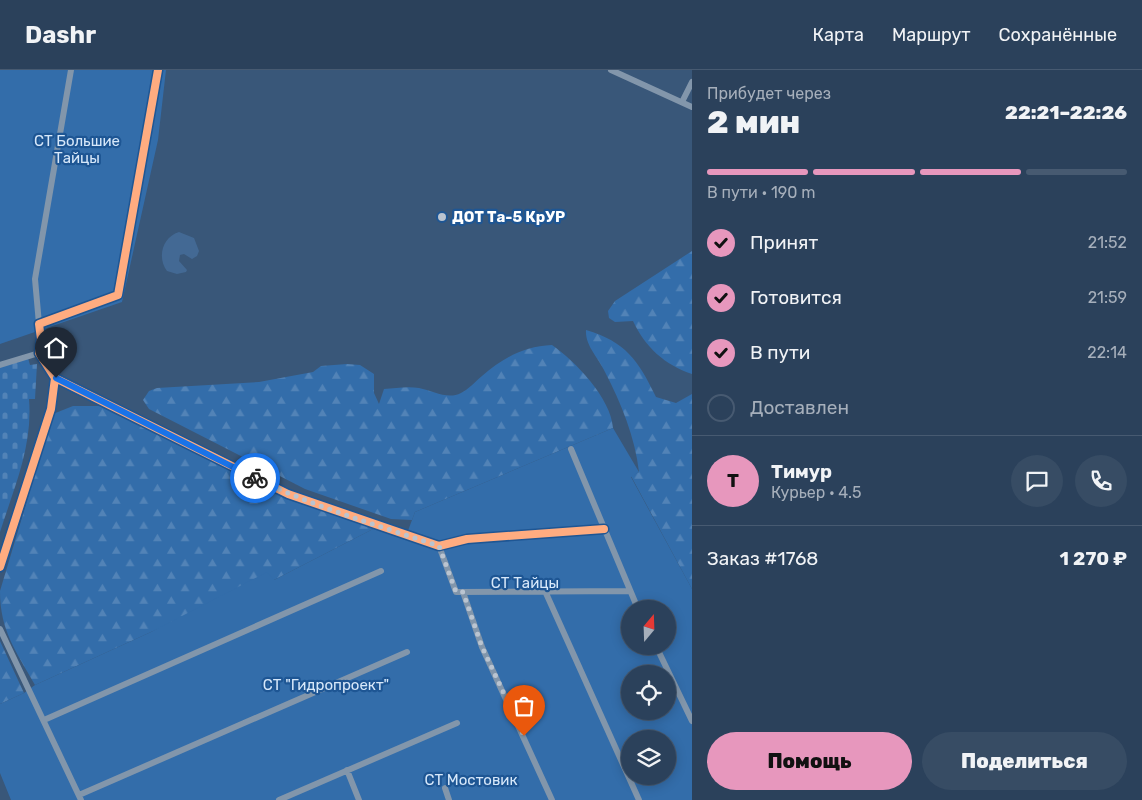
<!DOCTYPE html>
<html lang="ru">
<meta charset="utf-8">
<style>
:root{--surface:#2b415b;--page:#374c64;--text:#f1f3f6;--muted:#a6afbb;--line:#475a71;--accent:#e797bd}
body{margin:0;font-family:Rubik,sans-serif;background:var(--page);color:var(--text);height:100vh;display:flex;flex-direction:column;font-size:19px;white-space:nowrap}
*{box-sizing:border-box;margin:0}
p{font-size:16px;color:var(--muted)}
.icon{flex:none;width:28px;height:28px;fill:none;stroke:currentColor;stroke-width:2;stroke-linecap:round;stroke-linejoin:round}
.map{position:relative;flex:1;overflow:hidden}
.drawer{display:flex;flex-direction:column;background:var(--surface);width:450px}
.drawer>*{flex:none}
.needle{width:32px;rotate:19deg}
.tools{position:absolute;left:621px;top:530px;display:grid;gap:10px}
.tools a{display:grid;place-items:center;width:55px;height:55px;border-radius:50%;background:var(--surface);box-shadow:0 2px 12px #0003,0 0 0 1px var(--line);font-size:25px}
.pin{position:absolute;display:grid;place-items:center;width:42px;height:42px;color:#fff;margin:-51px -21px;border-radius:50% 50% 50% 0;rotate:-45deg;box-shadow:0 0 5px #0007}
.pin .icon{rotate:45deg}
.courier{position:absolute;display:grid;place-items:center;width:50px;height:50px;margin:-25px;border:4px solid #1a73e8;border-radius:50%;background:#fff;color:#222;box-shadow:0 1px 6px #0007}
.headline em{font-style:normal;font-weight:800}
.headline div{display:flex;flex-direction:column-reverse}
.headline{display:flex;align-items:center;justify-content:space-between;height:85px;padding:0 15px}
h1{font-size:32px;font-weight:800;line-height:38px}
.bar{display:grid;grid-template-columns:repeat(4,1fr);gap:8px 5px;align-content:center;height:60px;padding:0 15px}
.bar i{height:6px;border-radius:4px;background:var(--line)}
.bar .current{background:var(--accent)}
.bar p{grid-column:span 4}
.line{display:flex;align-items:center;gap:12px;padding:0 15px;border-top:1px solid var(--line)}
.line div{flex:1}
.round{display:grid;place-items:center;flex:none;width:52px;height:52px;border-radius:26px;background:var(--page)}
ol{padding:0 15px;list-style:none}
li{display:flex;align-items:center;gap:15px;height:55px}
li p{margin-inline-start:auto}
li .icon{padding:5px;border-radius:50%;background:var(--accent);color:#111;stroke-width:4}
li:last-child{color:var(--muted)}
li i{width:28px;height:28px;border:2px solid var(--line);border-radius:50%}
.button{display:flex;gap:10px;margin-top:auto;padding:10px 15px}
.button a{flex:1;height:58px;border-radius:30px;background:var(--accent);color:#111;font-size:20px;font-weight:800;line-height:58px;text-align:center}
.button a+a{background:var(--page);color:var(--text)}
header{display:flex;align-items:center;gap:30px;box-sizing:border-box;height:70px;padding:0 25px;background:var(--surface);border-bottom:1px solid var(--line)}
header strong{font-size:24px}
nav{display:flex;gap:28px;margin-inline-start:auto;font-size:18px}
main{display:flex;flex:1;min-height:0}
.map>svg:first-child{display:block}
.forest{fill:url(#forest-firs)}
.cemetery{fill:url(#cemetery-stones)}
.garden{fill:#336daa;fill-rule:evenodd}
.water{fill:#436994}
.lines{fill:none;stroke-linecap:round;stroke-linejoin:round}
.minor{stroke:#8296ab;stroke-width:6}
.cycleway-casing{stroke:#1e5694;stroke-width:11}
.cycleway{stroke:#ffac80;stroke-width:8}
.done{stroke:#bac4d0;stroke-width:5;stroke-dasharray:0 9}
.route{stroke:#1a73e8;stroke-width:6}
.poi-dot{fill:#bac4d0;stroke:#1e5694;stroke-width:2}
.labels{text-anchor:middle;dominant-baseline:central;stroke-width:4.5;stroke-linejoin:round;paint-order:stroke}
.park-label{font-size:15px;fill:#d7e8fa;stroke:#1e5694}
.poi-label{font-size:15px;font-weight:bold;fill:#fff;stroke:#1e5694;text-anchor:start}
</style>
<header>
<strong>Dashr</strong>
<nav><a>Карта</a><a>Маршрут</a><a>Сохранённые</a></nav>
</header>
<main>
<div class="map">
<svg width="692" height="730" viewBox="0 0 692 730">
<defs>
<pattern id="forest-firs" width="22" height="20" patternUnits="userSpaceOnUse" patternTransform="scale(1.25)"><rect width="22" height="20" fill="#336daa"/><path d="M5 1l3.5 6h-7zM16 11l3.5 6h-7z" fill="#5283b7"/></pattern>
<pattern id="cemetery-stones" width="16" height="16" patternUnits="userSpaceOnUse" patternTransform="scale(1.25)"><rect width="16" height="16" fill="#336daa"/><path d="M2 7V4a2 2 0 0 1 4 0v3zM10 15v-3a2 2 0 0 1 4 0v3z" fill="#5283b7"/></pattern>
</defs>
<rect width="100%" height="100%" fill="#395779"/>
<path class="forest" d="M692,181V304C665,295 645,277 633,251L615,252L609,248L608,241L615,231Z
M586,260C626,272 638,290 656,327L676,333L692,324V519L631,406L639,402C635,367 621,333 605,302C599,288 585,276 586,260Z
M552,275C575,291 611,328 613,358L415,442L412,450L391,449L305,419L149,339L143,330L149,321L157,318L259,312L313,302L321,296L347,294L360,295L374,304V323L379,334L384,319C396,318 408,316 419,318C433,321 448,330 461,323C468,320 476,311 482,306C503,288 524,276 552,275Z
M73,336H102L288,427L375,458L274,510L151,562L35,615C16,581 0,561 0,521L53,344Z
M0,571L24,623L0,634Z"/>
<path class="cemetery" d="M28,288L30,295L37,294L35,329H29C33,376 14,418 0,462V297Z"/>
<path class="garden" d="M0,0H166L158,70L122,232L0,274Z
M613,358L639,402L631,407L692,519V730H11L0,703V634L24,623L35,615L151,562L267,502L274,510L375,458L406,466L415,442ZM630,539H668V576H630ZM630,604H668V641H630ZM630,669H668V706H630Z"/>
<path class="water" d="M179,162L194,168L199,181L197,186L192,189L184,184L180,185L179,191L187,200L186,202L177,204L167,201C157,188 162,167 179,162Z"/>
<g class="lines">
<path class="minor" d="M611,0L692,37
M682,32L692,12
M39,254L35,209L71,0
M0,295L39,283
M55,308L288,424L439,476L467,469L604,459
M571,379L638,539
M439,476L456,522L630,521
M0,497L51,339L55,308L39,283L41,269L39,254L118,225L158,0
M545,521L639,730
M463,522L482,577L552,730
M0,559L81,730
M656,576L692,651
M44,650L381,501
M347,700L359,730
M445,718L449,730
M79,725L407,582
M279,730L457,653"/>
<g class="cycleway-casing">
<path id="cycleway" d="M55,308L288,424L439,476L467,469L604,459
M0,497L51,339L55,308L39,283L41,269L39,254L118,225L158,0"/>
</g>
<use href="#cycleway" class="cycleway"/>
</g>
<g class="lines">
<path class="done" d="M255,408C314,437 377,455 439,476L456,522H463L482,577L524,666"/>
<path class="route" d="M56,308L255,408"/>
</g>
<circle class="poi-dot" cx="442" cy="147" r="5"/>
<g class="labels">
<g class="park-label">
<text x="77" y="71">СТ Большие<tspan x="77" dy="17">Тайцы</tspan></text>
<text x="525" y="513">СТ Тайцы</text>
<text x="326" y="615">СТ "Гидропроект"</text>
<text x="471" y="710">СТ Мостовик</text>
</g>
<g class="poi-label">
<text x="452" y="147">ДОТ Та-5 КрУР</text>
</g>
</g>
</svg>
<div class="tools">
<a><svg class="needle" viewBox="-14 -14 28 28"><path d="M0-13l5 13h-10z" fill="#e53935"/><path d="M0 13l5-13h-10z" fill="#a6afbb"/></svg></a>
<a><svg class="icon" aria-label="locate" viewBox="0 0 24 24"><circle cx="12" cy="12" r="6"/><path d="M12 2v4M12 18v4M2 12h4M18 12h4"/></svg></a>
<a><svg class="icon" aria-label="layers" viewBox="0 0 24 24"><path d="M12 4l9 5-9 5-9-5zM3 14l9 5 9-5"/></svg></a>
</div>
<div class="pin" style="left:524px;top:666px;background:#ea580c"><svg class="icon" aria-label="bag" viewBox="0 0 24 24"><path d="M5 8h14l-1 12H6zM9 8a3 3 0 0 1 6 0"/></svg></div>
<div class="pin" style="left:56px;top:308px;background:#1f2937"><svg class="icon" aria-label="home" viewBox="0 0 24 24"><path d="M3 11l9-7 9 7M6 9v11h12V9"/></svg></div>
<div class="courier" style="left:255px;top:408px"><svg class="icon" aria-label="bike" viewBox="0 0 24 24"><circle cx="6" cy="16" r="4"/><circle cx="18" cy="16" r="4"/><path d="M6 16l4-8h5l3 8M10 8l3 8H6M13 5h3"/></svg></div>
</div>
<section class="drawer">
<div class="headline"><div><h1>2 мин</h1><p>Прибудет через</p></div><em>22:21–22:26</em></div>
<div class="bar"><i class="current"></i><i class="current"></i><i class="current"></i><i></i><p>В пути · 190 m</p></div>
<ol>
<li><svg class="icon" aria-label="check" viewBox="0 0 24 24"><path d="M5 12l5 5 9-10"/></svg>Принят<p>21:52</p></li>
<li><svg class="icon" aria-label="check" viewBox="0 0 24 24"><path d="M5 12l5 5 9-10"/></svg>Готовится<p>21:59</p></li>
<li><svg class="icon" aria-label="check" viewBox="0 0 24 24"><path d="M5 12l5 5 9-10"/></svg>В пути<p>22:14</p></li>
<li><i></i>Доставлен</li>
</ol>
<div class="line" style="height:90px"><b class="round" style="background:var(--accent);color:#111">Т</b><div><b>Тимур</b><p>Курьер · 4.5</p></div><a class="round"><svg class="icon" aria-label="chat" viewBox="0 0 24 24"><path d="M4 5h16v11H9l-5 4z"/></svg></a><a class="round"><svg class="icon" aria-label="phone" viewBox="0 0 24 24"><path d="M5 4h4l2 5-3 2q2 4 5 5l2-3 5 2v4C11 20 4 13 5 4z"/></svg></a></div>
<div class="line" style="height:65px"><div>Заказ #1768</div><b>1 270 ₽</b></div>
<div class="button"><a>Помощь</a><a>Поделиться</a></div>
</section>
</main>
